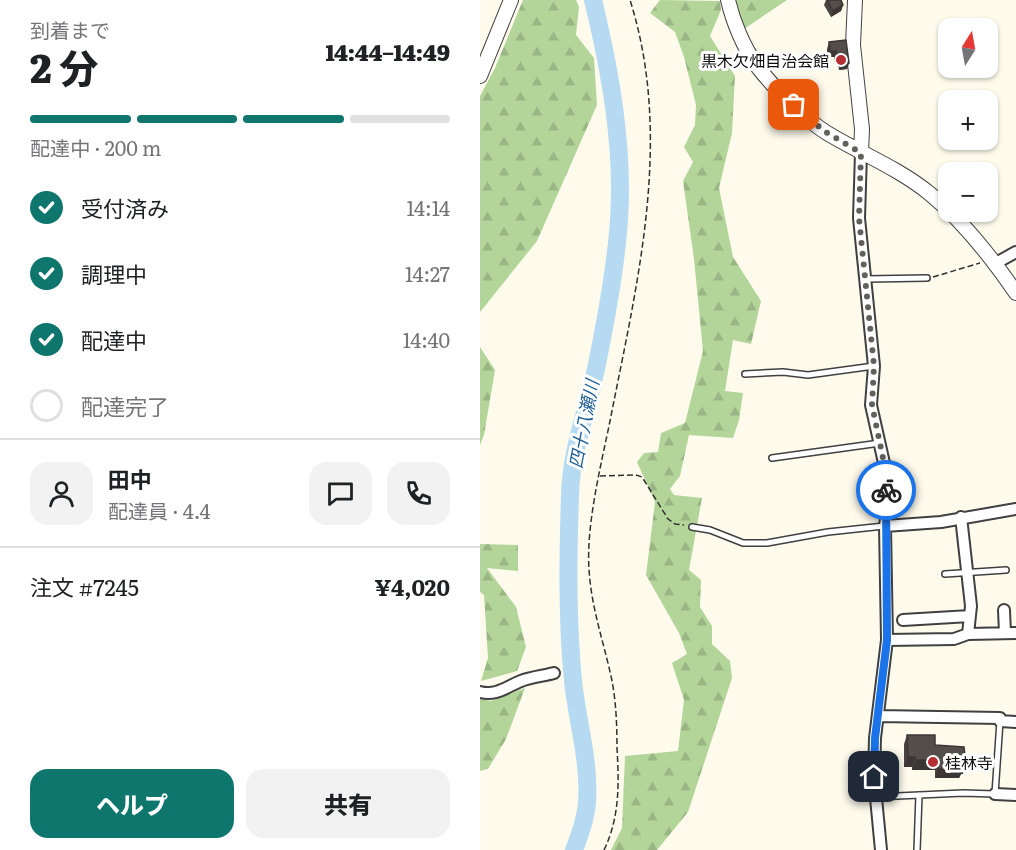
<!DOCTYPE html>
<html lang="ja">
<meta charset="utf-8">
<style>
:root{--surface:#fff;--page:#f2f2f2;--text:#202124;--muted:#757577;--line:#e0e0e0;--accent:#0f766e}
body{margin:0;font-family:Literata,"Noto Sans JP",serif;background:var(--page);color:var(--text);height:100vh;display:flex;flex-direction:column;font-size:22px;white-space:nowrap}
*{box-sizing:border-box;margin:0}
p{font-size:20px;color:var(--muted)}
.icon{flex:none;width:33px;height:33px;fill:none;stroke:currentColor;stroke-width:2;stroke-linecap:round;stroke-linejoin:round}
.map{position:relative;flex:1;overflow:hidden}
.details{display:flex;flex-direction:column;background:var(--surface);width:480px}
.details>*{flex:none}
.needle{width:39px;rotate:11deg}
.fabs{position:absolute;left:458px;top:18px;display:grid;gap:12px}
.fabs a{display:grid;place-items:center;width:60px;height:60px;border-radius:12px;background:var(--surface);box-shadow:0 2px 4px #0004;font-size:30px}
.pin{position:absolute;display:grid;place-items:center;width:51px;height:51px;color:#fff;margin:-26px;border-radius:12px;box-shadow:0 3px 9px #0006}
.courier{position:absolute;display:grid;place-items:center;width:60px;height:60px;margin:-30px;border:4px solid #1a73e8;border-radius:50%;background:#fff;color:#222;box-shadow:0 2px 8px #0007}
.headline em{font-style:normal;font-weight:800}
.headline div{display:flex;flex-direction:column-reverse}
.headline{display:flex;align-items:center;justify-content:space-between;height:102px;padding:0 30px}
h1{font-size:39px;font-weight:800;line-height:45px}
.bar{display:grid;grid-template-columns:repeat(4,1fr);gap:9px 6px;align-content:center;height:72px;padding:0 30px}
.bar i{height:8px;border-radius:4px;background:var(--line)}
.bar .selected{background:var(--accent)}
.bar p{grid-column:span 4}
.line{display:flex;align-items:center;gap:15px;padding:0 30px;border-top:2px solid var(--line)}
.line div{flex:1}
.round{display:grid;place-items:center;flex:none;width:63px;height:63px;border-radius:18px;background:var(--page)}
ol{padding:0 30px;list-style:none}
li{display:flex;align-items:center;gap:18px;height:66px}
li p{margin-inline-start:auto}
li .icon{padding:6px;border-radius:50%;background:var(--accent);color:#fff;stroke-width:4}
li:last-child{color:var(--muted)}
li i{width:33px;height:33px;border:3px solid var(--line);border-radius:50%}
.cta{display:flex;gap:12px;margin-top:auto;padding:12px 30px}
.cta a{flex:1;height:69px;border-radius:18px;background:var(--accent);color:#fff;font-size:24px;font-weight:800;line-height:69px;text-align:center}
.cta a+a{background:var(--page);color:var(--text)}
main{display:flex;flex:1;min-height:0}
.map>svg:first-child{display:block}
.forest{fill:url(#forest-firs)}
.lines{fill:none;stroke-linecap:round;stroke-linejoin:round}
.river{stroke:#b6daf2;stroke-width:18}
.service-casing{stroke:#404040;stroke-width:8}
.minor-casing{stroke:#404040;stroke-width:14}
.tertiary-casing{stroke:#404040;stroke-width:16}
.path{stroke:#2f2f2f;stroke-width:1.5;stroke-dasharray:6 3;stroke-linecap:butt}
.service{stroke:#fff;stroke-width:5}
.minor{stroke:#fff;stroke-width:10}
.tertiary{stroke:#fff;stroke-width:14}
.wall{fill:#484340}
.shaded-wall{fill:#3b3734}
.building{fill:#544e4a;stroke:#3b3734;stroke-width:1.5}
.done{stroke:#61605b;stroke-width:6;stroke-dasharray:0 10.8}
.route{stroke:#1a73e8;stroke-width:8}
.poi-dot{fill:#b32e32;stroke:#fff;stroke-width:2}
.labels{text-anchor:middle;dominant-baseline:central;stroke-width:6;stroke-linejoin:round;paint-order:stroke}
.poi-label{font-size:16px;fill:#0d0d0d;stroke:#fff;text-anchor:end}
.water-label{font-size:18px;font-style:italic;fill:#1f5f95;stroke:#fff}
</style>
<main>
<section class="details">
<div class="headline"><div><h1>2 分</h1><p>到着まで</p></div><em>14:44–14:49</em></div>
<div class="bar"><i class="selected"></i><i class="selected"></i><i class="selected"></i><i></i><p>配達中 · 200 m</p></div>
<ol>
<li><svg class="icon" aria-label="check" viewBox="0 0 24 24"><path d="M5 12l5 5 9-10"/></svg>受付済み<p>14:14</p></li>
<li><svg class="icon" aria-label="check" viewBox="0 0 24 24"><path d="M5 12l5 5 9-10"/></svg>調理中<p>14:27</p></li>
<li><svg class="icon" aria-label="check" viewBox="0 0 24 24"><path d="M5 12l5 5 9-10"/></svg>配達中<p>14:40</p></li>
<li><i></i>配達完了</li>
</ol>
<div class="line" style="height:108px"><a class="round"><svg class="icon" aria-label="person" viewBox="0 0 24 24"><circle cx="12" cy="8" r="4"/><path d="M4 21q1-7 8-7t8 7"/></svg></a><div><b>田中</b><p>配達員 · 4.4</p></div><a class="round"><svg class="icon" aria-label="chat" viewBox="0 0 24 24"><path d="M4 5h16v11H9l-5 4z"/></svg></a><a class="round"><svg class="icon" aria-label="phone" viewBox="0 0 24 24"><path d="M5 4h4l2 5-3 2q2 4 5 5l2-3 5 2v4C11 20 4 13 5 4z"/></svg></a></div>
<div class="line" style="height:78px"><div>注文 #7245</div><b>¥4,020</b></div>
<div class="cta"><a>ヘルプ</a><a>共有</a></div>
</section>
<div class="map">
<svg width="536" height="850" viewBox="0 0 536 850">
<defs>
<pattern id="forest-firs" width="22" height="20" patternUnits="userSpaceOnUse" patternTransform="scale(1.5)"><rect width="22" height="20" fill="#b3d59a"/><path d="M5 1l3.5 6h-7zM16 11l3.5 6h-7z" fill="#99b684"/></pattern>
</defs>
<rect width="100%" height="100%" fill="#fefbed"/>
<path class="forest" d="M43,0H96L99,7L96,35L114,58L117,105L57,241L0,312V96L15,68Z
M180,0L240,1L241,10L230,36L255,76L252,133L239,188L253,257L281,301L271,344L253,340L245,391L263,393L259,420L253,438L209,435L200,476L190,489L194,495L222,498L209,570L221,580L220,607L232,626V644L250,661L252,678L208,812L177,850H131L142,828L145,756L198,751L204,700L192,663L207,654L199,633L166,575L175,502L157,462L164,453L178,452L181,433L205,423L223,351L214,259L203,181L213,162L204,147L215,125L216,105L204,57L195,32L170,13Z
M256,0H307L264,29Z
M0,347L15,370L4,435L0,445Z
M0,544L38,545V571L7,568L36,607L46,647L37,671L1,681L8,658L4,595L0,592Z
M45,688L26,739L8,769L0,771V699L11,701Z"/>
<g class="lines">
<path class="river" d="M94,850C100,835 106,818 107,802C110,762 97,720 93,681C87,619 88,557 90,495C91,447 111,401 119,354C128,309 136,265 139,220C144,147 130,70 113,0"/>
<g class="service-casing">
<path id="service" d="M386,279L447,278
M265,374L303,372L328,375L394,366
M292,458L400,443
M212,527L230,530L263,543H287L348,532L404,526
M465,574L526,570
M396,797L483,793L515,794L520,721
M437,850L439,795"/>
</g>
<g class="minor-casing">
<path id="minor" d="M381,153L379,218L394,366L391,405L404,463L407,510L405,526L407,640L395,738L394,777L401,850
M516,263L536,252
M481,517L491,606L488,634
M405,526L461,522L536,509
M524,610L525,633
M423,620L490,616
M407,640L474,639L488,634L536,633
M0,692C17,696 26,687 41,681C51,677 63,676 74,673
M398,716L520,718V721L536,722
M515,794L536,795"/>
</g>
<g class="tertiary-casing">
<path id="tertiary" d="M248,0C253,22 264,48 277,66C292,86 326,120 347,133C380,153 418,168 449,193C482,220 512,258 536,293
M375,0L373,45L382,129L381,153
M0,76L31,0"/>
</g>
<path class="path" d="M453,277L500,263
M120,476L156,475L162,477L188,519L195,524L204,525
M124,850C140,817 139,783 137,748C137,724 136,699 131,676C123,640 111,606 109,569C106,525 121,465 130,421C157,283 194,139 150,0"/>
<use href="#service" class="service"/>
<use href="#minor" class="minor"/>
<use href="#tertiary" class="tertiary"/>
</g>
<path class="wall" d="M346,0H361L363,5L361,11L351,17L344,5Z
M349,42L369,63L367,69L359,70L358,62H354V57H347V49Z
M427,735L455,745L483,774H481L479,778H455V770H432V767H424V744Z"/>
<path class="shaded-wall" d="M363,5L361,11L351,17L353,11Z
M350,51H356L354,57H347Z
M357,56H361L358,62H354Z
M361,63H369L367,69L359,70Z
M428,757H435L432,767H424Z
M436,760H458L455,770H432Z
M483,764H486L483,774H481L479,778H455L458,769Z"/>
<path class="building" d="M347,0H361L363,5L353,11Z
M366,40L369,63H361V56H357L356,51H350L349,42Z
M427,735H455V745L484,747L486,764H483V769H458V760H436L435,757H428Z"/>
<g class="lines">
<path class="done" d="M314,105L344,131L381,153L379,218L394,366L392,405L404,463L406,490"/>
<path class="route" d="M394,777L395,738L407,640L406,490"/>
</g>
<g class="poi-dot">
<circle cx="361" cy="60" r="6"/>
<circle cx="453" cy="762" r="6"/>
</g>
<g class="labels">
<g class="poi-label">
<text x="349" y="60">黒木欠畑自治会館</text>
<text x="465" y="762" text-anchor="start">桂林寺</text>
</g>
<g class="water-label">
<text transform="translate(103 424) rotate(-79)">四十八瀬川</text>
</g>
</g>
</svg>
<div class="fabs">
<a><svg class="needle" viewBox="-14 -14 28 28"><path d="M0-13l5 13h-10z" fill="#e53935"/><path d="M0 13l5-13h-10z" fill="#757577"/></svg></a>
<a>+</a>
<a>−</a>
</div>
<div class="pin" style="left:314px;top:105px;background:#ea580c"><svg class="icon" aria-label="bag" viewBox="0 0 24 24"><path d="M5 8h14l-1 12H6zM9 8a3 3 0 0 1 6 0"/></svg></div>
<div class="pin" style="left:394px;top:777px;background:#1f2937"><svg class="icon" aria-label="home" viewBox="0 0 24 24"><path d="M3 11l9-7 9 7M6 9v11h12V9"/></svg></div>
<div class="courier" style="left:406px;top:490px"><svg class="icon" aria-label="bike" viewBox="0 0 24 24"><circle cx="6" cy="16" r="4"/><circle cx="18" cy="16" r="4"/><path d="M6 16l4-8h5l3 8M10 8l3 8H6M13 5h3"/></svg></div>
</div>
</main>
